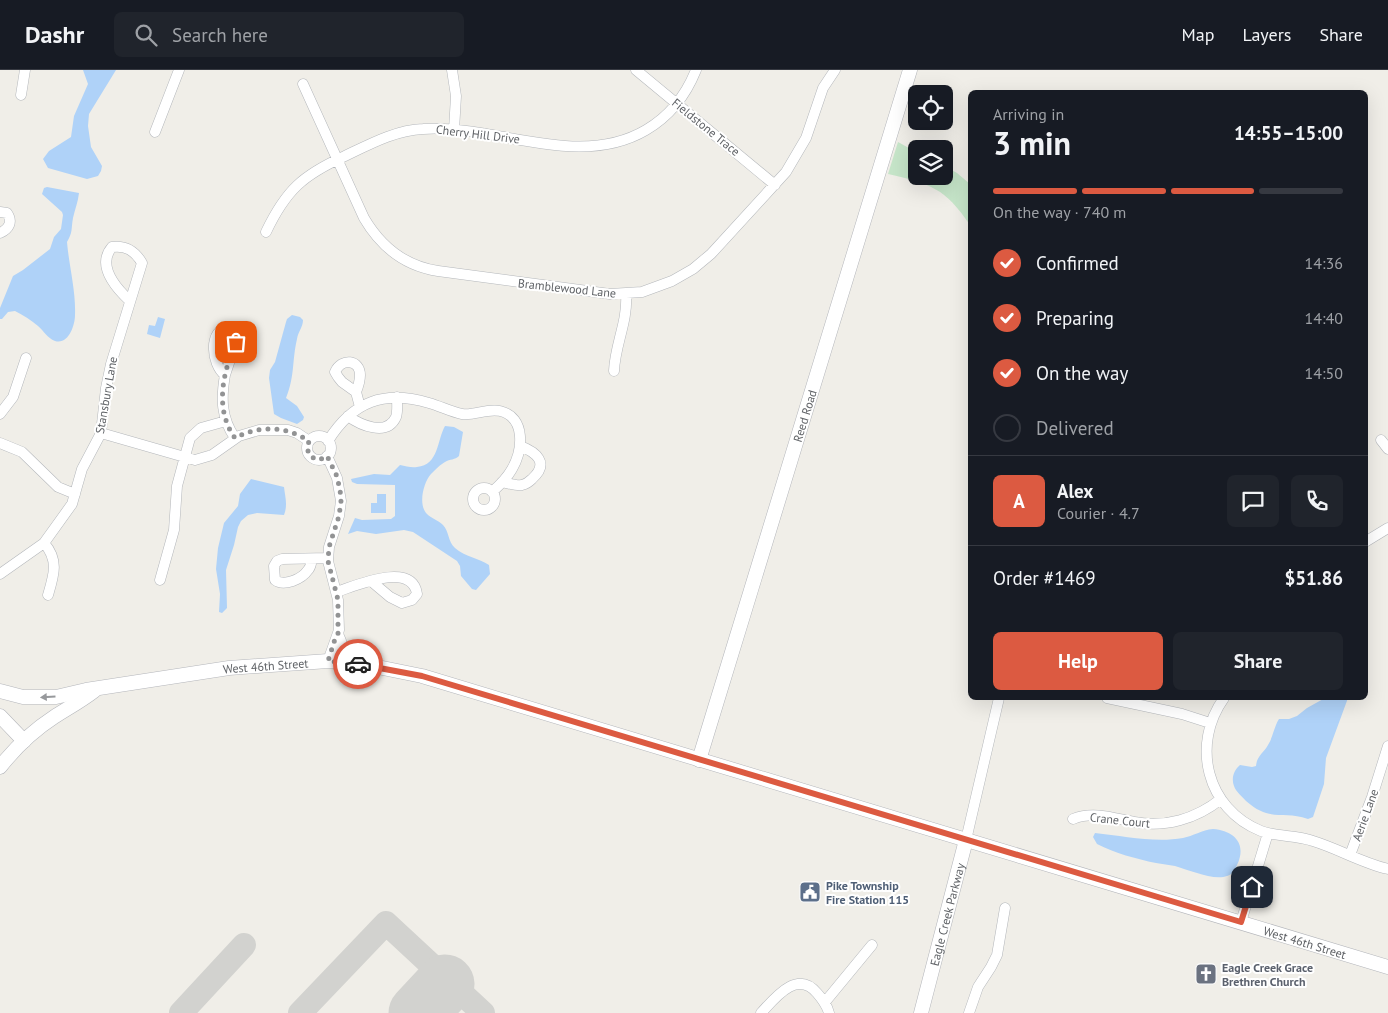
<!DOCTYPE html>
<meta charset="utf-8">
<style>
:root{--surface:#171b24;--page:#20242c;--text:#f1f3f6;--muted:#9ea1a6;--line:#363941;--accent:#dc5a41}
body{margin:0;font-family:"PT Sans",sans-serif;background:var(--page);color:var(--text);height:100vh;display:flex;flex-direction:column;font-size:19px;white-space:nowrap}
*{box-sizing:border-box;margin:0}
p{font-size:16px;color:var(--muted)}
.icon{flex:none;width:28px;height:28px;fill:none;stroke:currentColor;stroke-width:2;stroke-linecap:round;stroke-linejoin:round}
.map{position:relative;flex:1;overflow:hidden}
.sheet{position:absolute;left:968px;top:20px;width:400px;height:610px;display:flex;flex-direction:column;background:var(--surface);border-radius:8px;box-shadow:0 5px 20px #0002}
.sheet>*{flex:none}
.tools{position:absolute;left:908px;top:15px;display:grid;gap:10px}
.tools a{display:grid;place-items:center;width:45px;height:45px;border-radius:8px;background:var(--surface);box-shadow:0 5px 20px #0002;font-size:25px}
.pin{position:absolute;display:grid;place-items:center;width:42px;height:42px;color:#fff;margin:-21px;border-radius:10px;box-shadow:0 2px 8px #0006}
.courier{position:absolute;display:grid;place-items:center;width:50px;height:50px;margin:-25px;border:4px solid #dc5a41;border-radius:50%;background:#fff;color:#222;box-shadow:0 1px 6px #0007}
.head em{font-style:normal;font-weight:700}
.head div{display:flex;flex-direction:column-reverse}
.head{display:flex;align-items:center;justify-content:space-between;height:85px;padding:0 25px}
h1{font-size:32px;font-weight:700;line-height:38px}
.bar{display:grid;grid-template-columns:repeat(4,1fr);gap:8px 5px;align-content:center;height:60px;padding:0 25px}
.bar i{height:6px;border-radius:4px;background:var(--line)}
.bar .on{background:var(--accent)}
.bar p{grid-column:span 4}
.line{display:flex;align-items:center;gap:12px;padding:0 25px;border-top:1px solid var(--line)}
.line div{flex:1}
.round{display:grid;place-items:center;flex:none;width:52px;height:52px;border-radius:8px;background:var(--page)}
ol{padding:0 25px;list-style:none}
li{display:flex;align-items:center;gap:15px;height:55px}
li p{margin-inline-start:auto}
li .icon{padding:5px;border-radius:50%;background:var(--accent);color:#fff;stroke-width:4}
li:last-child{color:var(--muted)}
li i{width:28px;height:28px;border:2px solid var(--line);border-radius:50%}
.cta{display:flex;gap:10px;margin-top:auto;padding:10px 25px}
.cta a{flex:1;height:58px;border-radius:8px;background:var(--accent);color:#fff;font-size:20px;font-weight:700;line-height:58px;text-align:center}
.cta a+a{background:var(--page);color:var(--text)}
header{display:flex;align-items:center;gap:30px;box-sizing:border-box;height:70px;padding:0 25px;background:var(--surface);border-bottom:1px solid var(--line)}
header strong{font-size:24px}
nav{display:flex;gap:28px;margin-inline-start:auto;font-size:18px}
.search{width:350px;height:45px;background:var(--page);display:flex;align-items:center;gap:12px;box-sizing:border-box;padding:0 18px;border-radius:8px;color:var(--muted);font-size:19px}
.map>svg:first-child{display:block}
.green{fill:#c6e5c9}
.water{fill:#afd2f8}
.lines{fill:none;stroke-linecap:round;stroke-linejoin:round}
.taxiway{stroke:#d2d2cf;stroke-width:24}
.runway{stroke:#d2d2cf;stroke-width:59}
.street-casing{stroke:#b4b7bb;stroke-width:11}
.secondary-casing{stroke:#b4b6bb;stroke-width:15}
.street{stroke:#fff;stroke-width:10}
.secondary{stroke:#fff;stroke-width:14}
.oneway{fill:#97999c}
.done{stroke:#929394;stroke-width:5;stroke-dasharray:0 9}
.route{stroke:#dc5a41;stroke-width:6}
.labels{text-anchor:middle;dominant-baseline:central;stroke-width:4;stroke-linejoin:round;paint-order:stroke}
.street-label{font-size:12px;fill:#5f6266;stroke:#fff}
.service-label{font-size:12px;font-weight:bold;fill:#4e5e75;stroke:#fff;text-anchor:start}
.worship-label{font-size:12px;font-weight:bold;fill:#5b616d;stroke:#fff;text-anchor:start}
</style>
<header>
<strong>Dashr</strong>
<div class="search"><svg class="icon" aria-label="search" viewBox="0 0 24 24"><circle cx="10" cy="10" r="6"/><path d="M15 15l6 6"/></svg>Search here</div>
<nav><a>Map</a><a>Layers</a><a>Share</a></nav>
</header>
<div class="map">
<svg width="1388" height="943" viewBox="0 0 1388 943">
<rect width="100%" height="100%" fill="#f0eee8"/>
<path class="green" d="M898,72L916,82V106H944V96L957,103L970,114V155C945,118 931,114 888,104Z"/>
<path class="water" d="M83,0H116L89,44L88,56L91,77L102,96L101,101L98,106L87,109L48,98L43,89L49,81L71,67L74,46L88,14Z
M47,117L79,123C78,132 75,139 73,148C71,159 73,162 67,172C69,196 76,221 75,245C75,256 68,275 55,271C47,268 44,261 38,256C31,250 23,245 15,241L8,242L2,249H0V238L13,206L23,200L50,179L54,167L61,159L63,145L62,142L42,124L44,118Z
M292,245L300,247L303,250C303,257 298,262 297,269C292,290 295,306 286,328L297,336L304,347L303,350L297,354L281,348L274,344L269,308L270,300L275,292L286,252L287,249Z
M158,247L165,249L160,268L147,264L149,255L155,256Z
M445,356L454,357L463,362L459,386C455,390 450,389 445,392C441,394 435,400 431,404C423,413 418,435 427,444C431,448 438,450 443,455C449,461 448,472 455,478C465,487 479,488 489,495L490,504L476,520L472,519L461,506L460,496L457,491L413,462L404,460L376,464L357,461L348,464L355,448L362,450L391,449L395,446V415L357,414L352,412L351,409L374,404L390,405L400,395C406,396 411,398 417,397C439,395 437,370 445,356Z
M251,409L284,417C285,426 288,435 284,445L257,443L248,445L241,451L238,457L234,475L226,500L227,538L222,543L219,542L220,524L216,499L218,478L224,453L238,436L240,424Z
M377,424H386V443H371V433H377Z
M1325,628H1348L1326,688L1324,714L1313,747L1308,749C1283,740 1271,753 1246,731C1242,726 1236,722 1234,716C1231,708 1234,700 1240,695L1252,697L1256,696C1257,685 1264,683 1268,675C1273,667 1274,657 1279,649H1289L1297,646L1307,638Z
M1213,759C1235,761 1247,774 1237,795C1235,800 1233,804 1227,806C1214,811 1189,800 1175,796C1169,795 1162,794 1156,793C1136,789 1115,783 1097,774L1093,767L1095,763C1123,766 1155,773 1183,768C1193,766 1202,760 1213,759Z"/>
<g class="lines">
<path class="taxiway" d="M181,943L244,875
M300,943L386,853L483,943"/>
<path class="runway" d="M418,943L445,914"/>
<g class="street-casing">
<path id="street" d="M452,0L456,26L454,60
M636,0L775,115
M303,14L364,148C381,177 405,196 438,201L610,224L642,222L672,211L693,199L711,184L786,102L806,68L823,18L835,0
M21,25L25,0
M155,62L179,0
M0,142L7,143C13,152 9,159 0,163
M266,162C286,120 303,105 345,86C370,74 396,60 423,59C496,54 578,100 646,60C670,46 686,25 696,0
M229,257L235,261L237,269L225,305C211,294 208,259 229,257Z
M614,301C615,274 628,252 626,224
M225,305C221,328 221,348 235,368
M356,322C358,317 360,311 360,305C360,290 342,287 335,302L338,307L342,312L356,322L360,337
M0,344L13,327L26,288
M348,346C360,355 387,367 396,347C398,341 397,334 397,327
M101,363L195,390L212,385L239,366L259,360H288L297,363L309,371
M307 378a12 12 0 1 1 24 0a12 12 0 1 1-24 0Z
M1381,370L1388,379
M328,371C353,331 384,320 429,333C440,336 451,342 462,344C474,346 487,338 500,341C526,347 523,380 512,399C507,408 500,415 492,422
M0,373L22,382L58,417L75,424
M327,386L337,408L341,431L339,446L329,477L328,491L338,530L339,560L328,591
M502,412C508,413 516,416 522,415C526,414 529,412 532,409C550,393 536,382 520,376
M473 429a11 11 0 1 1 22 0a11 11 0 1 1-22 0Z
M1365,472L1388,458
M44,473C59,490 54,505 48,525
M312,489C311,493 311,497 308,500C302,509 284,517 275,510L274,496L277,491L282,489L328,488
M0,504L44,473L72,434L82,399L101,363L106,318L111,294L142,193C135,181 126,175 112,177C96,196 116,218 130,231
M160,510L174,460L177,416L190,368L201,358L226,351
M336,522C353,517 412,490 417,524L412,530L402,533L390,527L371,511
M338,564L341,571L342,592
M1107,628L1182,644L1210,653
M1224,628C1191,674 1206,739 1261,761C1277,767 1296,765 1313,771C1339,779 1362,793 1388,799
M1073,749C1093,741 1113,748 1134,752C1165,758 1196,749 1221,729
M966,770L999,628
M1350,785L1372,727L1388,676
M1241,852L1268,763
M825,932L872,875
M761,943C775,928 797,899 817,923C823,930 827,935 829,943
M969,943L978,917L991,897L997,885L1005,838"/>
</g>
<g class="secondary-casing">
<g id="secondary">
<path id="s1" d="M0,621L23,627H56L86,620L229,598L328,591L363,594L422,606L1388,897"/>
<path d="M0,646L24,671"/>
<path id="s2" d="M699,690L910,0"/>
<path d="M0,697C15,678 34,660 54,647C68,638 81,631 94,621"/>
<path id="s3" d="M921,943L966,770"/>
</g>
</g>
<use href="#street" class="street"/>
<use href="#secondary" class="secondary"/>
</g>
<defs><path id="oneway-solid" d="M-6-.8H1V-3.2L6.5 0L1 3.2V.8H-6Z" transform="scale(1.25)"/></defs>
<use class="oneway" href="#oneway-solid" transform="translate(48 627) rotate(177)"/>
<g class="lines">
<path class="done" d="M236,272C223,302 214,339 235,368C259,355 286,356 309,371L307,379L311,387L319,390L327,386L336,404L340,419L341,431L339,446L329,477L328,491L338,530V564L335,569L328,591L358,594"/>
<path class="route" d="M358,594L422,606L1241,852L1252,817"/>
</g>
<defs>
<g id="civic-square" transform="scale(1.125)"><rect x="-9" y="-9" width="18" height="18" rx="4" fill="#5c6f8a" stroke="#fff"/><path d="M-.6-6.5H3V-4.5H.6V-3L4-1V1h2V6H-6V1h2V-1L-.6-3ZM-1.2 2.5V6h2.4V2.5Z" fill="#fff"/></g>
<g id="church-square" transform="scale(1.125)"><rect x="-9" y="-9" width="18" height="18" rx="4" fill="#6b7280" stroke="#fff"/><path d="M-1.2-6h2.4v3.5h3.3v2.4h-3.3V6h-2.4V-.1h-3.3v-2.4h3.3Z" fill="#fff"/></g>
</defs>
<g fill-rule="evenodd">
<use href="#civic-square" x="810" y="822"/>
<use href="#church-square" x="1206" y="904"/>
</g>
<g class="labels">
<g class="street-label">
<text transform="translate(706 57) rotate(39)">Fieldstone Trace</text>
<text transform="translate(478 64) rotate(7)">Cherry Hill Drive</text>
<text transform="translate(567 218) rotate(6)">Bramblewood Lane</text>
<text transform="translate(106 325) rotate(-80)">Stansbury Lane</text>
<text stroke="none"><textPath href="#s2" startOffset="360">Reed Road</textPath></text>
<text stroke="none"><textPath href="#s1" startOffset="269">West 46th Street</textPath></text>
<text transform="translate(1365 745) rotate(-70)">Aerie Lane</text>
<text transform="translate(1120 750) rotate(6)">Crane Court</text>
<text stroke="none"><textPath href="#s3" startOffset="102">Eagle Creek Parkway</textPath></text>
<text stroke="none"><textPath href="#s1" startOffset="1349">West 46th Street</textPath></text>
</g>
<g class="service-label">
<text x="826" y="815">Pike Township<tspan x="826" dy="14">Fire Station 115</tspan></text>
</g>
<g class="worship-label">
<text x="1222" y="897">Eagle Creek Grace<tspan x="1222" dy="14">Brethren Church</tspan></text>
</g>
</g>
</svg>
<div class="tools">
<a><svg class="icon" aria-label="locate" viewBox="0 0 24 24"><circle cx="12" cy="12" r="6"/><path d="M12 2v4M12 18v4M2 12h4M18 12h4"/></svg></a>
<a><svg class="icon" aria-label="layers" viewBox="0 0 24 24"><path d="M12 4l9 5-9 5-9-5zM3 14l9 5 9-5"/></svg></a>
</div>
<div class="pin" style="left:236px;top:272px;background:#ea580c"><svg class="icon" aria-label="bag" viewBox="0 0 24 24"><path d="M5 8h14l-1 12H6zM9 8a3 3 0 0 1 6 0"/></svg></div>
<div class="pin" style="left:1252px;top:817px;background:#1f2937"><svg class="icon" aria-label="home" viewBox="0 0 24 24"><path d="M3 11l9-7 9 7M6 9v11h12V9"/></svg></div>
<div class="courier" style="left:358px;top:594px"><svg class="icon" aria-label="car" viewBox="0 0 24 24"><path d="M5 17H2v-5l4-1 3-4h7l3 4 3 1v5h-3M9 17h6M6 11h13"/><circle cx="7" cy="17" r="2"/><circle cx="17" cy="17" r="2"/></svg></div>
<section class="sheet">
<div class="head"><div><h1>3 min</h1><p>Arriving in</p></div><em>14:55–15:00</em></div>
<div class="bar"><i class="on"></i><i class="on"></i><i class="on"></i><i></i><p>On the way · 740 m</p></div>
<ol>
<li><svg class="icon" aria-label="check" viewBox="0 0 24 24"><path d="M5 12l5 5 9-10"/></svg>Confirmed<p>14:36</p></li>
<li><svg class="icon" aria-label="check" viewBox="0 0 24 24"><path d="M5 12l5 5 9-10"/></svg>Preparing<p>14:40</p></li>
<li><svg class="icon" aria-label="check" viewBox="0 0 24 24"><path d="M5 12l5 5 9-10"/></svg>On the way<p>14:50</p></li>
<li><i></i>Delivered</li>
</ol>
<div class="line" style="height:90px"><b class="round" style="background:var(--accent);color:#fff">A</b><div><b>Alex</b><p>Courier · 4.7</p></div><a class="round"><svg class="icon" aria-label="chat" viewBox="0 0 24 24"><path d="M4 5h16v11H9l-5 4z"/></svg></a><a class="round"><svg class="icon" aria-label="phone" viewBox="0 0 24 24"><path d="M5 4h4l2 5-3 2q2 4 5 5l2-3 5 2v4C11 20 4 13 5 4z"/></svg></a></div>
<div class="line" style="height:65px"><div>Order #1469</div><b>$51.86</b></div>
<div class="cta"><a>Help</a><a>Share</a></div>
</section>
</div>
